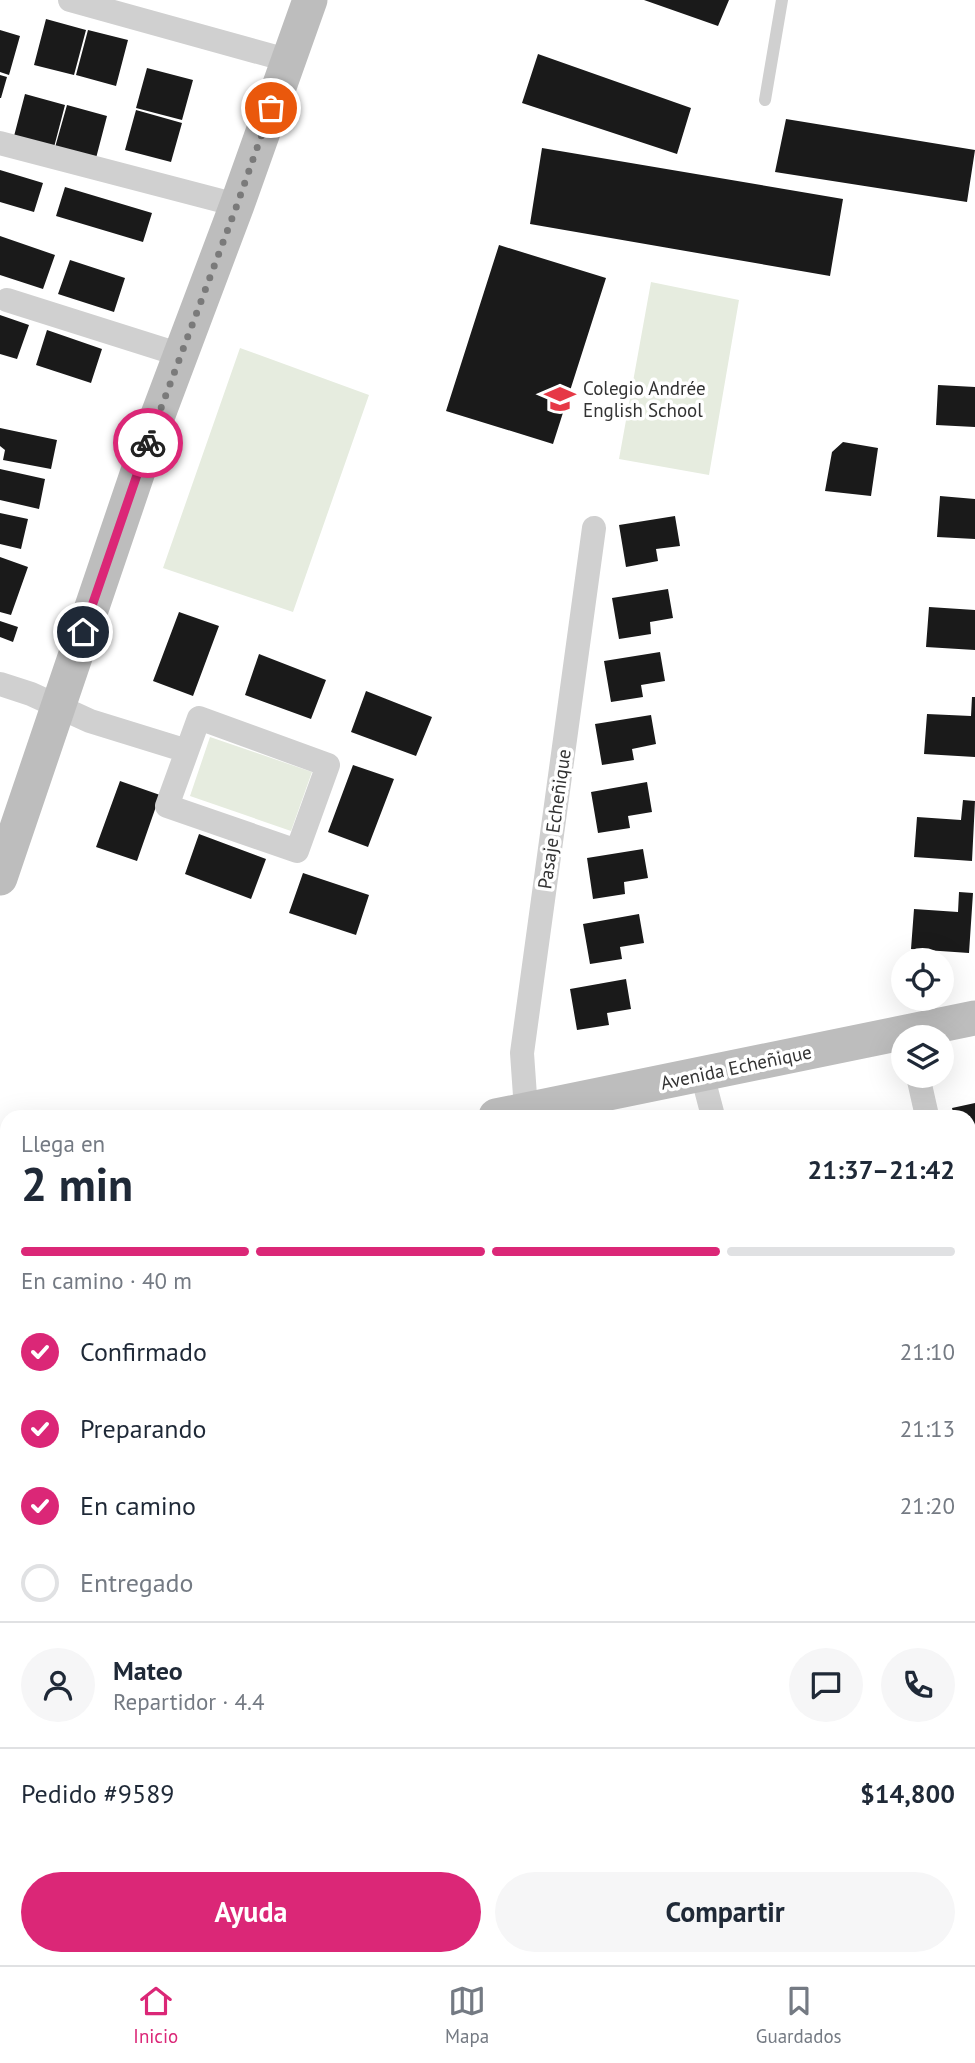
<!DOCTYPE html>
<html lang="es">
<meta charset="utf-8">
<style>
:root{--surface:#fff;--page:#f6f6f7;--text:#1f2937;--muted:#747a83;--line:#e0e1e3;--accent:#db2777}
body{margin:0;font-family:"PT Sans",sans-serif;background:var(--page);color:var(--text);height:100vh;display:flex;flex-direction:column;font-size:26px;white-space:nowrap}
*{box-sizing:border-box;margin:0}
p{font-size:23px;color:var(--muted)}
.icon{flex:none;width:38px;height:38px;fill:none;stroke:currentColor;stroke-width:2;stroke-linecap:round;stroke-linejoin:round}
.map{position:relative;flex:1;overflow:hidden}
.panel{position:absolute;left:0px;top:1110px;width:976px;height:856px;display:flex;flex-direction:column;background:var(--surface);border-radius:21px 21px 0 0;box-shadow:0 7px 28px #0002}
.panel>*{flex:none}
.buttons{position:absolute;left:891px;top:948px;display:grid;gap:14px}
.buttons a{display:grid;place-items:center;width:63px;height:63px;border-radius:50%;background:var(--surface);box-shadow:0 7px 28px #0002;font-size:35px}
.pin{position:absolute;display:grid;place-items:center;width:60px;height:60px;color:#fff;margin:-30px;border:4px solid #fff;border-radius:50%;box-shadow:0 2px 7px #0007}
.courier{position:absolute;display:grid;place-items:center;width:70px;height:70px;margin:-35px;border:5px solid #db2777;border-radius:50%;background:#fff;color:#222;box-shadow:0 2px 9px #0007}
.head em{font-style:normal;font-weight:700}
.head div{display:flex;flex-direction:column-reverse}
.head{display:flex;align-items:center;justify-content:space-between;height:119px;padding:0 21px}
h1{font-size:46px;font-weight:700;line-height:52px}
.bar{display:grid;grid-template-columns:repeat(4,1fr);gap:10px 7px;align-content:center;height:84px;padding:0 21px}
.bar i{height:9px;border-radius:5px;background:var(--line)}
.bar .on{background:var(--accent)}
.bar p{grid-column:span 4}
.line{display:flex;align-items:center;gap:18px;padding:0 21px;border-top:2px solid var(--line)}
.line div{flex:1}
.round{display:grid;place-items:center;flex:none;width:74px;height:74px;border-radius:37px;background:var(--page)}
ol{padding:0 21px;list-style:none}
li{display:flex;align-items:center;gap:21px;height:77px}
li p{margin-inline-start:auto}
li .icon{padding:7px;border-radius:50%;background:var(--accent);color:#fff;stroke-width:4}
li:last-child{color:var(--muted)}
li i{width:38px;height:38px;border:4px solid var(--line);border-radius:50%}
.primary-button{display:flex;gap:14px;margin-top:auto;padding:14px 21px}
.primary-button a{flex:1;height:80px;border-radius:42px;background:var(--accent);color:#fff;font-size:28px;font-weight:700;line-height:80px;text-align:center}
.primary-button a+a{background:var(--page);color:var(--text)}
.dock{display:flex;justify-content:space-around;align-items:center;height:98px;border-top:2px solid var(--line);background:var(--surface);font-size:19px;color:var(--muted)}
.dock a{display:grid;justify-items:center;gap:4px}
.dock .on{color:var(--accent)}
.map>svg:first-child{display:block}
.grass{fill:#e6ecdf}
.building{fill:#1a1a1a}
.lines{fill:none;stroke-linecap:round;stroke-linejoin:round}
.lane{stroke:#d0d0d0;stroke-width:12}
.street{stroke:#d0d0d0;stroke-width:24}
.secondary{stroke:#bdbdbd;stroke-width:35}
.done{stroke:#7a7a7a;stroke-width:7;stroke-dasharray:0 12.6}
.route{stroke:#db2777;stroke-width:9}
.labels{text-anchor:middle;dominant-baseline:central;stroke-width:7;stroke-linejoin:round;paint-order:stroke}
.poi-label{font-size:19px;fill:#333;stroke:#fff;text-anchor:start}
.street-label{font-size:19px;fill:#333;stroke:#fff}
</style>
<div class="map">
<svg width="975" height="1965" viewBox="0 0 975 1965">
<rect width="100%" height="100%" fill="#fff"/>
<path class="grass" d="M651,282L739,300L709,475L619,459Z
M240,348L369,395L293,612L163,568Z
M210,737L312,772L291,831L190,796Z"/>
<path class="building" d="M644,0H729L718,26Z
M46,19L86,30L74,75L34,65Z
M0,30L20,36L9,75L0,72Z
M88,30L128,40L116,86L76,75Z
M538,54L691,108L677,154L522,103Z
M147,68L193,80L182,120L136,108Z
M0,75L7,77L1,98H0Z
M25,94L65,105L53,151L13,140Z
M67,105L107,116L95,162L54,151Z
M136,110L182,123L171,162L125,150Z
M786,119L975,150L967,202L775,172Z
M542,148L843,199L830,276L530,224Z
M0,170L43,183L34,212L0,202Z
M65,187L152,213L143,242L56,216Z
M0,236L55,255L43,289L0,275Z
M499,245L606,278L553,444L446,411Z
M70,260L125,278L114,312L58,294Z
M0,315L29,325L17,359L0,354Z
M47,330L102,349L91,383L36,365Z
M938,385L975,387V427L936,425Z
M0,428L57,440L51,469L3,460L5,450L0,446Z
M843,442L878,448L871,496L825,491L832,452Z
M0,469L45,479L39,509L0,500Z
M940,496L975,499V539L937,537Z
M0,513L28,519L21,549L0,544Z
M675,516L680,546L656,549L658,561L626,567L619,525Z
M0,557L28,567L11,615L0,612Z
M668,589L673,618L650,622L651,634L619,639L612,598Z
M929,607L975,610V650L926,647Z
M179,612L219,626L193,696L153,681Z
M0,621L18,627L13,642L0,637Z
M660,652L665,681L641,685L643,697L611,702L604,661Z
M259,654L326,680L311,719L245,695Z
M366,691L432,717L416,756L351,732Z
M972,697H975V757L924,754L927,714L971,716Z
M651,715L656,744L632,749L634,760L602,765L595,724Z
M353,765L394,779L368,847L328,832Z
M120,781L160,795L137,861L96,847Z
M647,782L652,812L628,816L630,828L598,833L591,792Z
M963,800L975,801L972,861L914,857L917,817L961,820Z
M199,834L266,859L251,899L185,874Z
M643,849L648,878L624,882L625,894L593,899L587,858Z
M303,873L369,895L356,935L289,913Z
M959,892L973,893L969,953L911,949L914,909L958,912Z
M639,914L644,943L620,947L622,959L590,964L583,924Z
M626,979L631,1009L607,1013L609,1025L577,1030L570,989Z
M975,1103V1203H973L970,1189V1116H954L952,1108Z
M7,1283V1318L0,1320V1285Z
M7,1348V1383L0,1385V1350Z
M970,1470L975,1489V1547L970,1548Z
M975,1560V1656L970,1657V1562Z
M975,1674V1715H974L970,1696V1675Z
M0,1784L7,1800V1808L0,1811Z
M821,1958H861L863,1965H823Z
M928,1958H970L971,1959L946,1965H930Z"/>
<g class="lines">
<path class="lane" d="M765,100L782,0"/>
<path class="street" d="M70,0L287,60
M0,143L237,205
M7,300L181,355
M0,684L31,694L90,721L187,751L199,718L328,765L297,851L167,806L187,751
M702,1074L713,1116
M918,1076L927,1116
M526,1110L522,1053L594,528
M970,1306L975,1330
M0,1631L7,1628
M0,1829L7,1826
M912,1958L914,1965
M52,1965L71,1958"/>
<path class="secondary" d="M0,878L150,436L237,205L310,0
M496,1116L975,1018
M0,1219L7,1217
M0,1531L7,1547
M185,1958L188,1965"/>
</g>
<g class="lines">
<path class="done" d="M148,443L237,205L271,108"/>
<path class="route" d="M83,632L148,443"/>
</g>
<defs>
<g id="school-bare" transform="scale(2.415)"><path d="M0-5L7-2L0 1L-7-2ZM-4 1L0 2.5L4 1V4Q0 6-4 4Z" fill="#e63946" stroke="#fff" stroke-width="2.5" paint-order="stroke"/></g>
</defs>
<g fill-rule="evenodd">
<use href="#school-bare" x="560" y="399"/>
</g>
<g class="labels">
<g class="poi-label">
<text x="583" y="388">Colegio Andrée<tspan x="583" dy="22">English School</tspan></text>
</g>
<g class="street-label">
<text transform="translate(554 819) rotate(-82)">Pasaje Echeñique</text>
<text transform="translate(736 1067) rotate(-12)">Avenida Echeñique</text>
</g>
</g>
</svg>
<div class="buttons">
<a><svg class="icon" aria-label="locate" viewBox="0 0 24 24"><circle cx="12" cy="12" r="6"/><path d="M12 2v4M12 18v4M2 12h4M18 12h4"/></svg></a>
<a><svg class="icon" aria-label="layers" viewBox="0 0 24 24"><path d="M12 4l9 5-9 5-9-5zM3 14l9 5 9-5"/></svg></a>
</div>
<div class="pin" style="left:271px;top:108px;background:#ea580c"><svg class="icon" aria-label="bag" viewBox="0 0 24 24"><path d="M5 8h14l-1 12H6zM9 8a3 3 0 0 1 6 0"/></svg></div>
<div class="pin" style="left:83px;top:632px;background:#1f2937"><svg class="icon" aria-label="home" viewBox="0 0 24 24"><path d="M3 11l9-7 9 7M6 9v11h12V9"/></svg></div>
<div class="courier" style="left:148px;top:443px"><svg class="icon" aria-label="bike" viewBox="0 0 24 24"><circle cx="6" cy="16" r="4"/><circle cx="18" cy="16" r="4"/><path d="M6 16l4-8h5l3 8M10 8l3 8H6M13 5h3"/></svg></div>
<section class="panel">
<div class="head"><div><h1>2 min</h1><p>Llega en</p></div><em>21:37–21:42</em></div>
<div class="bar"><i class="on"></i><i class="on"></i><i class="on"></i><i></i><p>En camino · 40 m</p></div>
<ol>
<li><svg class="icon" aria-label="check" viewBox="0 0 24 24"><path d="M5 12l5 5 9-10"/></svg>Confirmado<p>21:10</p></li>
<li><svg class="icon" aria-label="check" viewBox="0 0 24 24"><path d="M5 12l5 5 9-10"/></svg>Preparando<p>21:13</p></li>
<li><svg class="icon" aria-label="check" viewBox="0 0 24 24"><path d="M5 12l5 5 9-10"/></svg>En camino<p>21:20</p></li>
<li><i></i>Entregado</li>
</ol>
<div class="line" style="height:126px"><a class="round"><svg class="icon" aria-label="person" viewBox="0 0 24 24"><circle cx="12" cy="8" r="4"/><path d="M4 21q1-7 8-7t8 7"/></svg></a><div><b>Mateo</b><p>Repartidor · 4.4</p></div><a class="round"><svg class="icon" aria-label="chat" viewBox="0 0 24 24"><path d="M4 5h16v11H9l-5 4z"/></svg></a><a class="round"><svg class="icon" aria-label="phone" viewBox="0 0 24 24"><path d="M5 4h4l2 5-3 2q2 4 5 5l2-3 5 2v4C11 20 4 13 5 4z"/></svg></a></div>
<div class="line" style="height:91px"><div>Pedido #9589</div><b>$14,800</b></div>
<div class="primary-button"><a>Ayuda</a><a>Compartir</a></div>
</section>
</div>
<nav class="dock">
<a class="on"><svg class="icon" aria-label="home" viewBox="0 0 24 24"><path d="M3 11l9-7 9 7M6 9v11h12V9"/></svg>Inicio</a>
<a><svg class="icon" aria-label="map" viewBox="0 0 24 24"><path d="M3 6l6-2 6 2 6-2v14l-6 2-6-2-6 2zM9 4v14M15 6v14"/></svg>Mapa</a>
<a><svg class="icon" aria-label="saved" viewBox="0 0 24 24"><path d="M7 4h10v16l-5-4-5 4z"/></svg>Guardados</a>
</nav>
